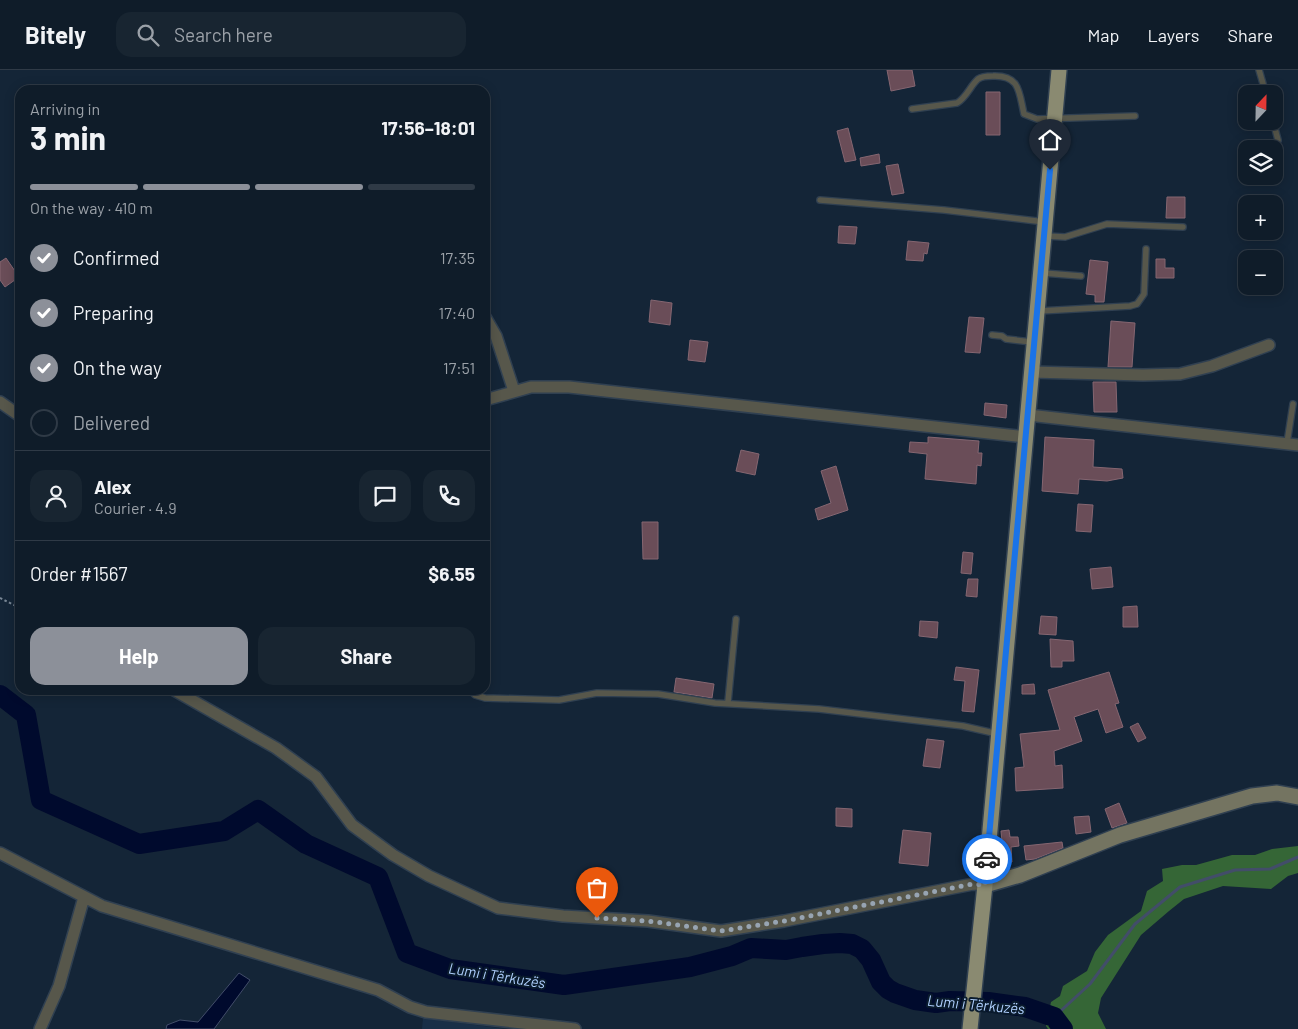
<!DOCTYPE html>
<meta charset="utf-8">
<style>
:root{--surface:#0f1c29;--page:#182531;--text:#f1f3f6;--muted:#9ba1a8;--line:#2f3a46;--accent:#8c9099}
body{margin:0;font-family:Barlow,sans-serif;background:var(--page);color:var(--text);height:100vh;display:flex;flex-direction:column;font-size:19px;white-space:nowrap}
*{box-sizing:border-box;margin:0}
p{font-size:16px;color:var(--muted)}
.icon{flex:none;width:28px;height:28px;fill:none;stroke:currentColor;stroke-width:2;stroke-linecap:round;stroke-linejoin:round}
.map{position:relative;flex:1;overflow:hidden}
.side{position:absolute;left:15px;top:15px;width:475px;height:610px;display:flex;flex-direction:column;background:var(--surface);border-radius:15px;box-shadow:0 2px 12px #0003,0 0 0 1px var(--line)}
.side>*{flex:none}
.needle{width:32px;rotate:22deg}
.buttons{position:absolute;left:1238px;top:15px;display:grid;gap:10px}
.buttons a{display:grid;place-items:center;width:45px;height:45px;border-radius:10px;background:var(--surface);box-shadow:0 2px 12px #0003,0 0 0 1px var(--line);font-size:25px}
.pin{position:absolute;display:grid;place-items:center;width:42px;height:42px;color:#fff;margin:-51px -21px;border-radius:50% 50% 50% 0;rotate:-45deg;box-shadow:0 0 5px #0007}
.pin .icon{rotate:45deg}
.courier{position:absolute;display:grid;place-items:center;width:50px;height:50px;margin:-25px;border:4px solid #1a73e8;border-radius:50%;background:#fff;color:#222;box-shadow:0 1px 6px #0007}
.overview em{font-style:normal;font-weight:700}
.overview div{display:flex;flex-direction:column-reverse}
.overview{display:flex;align-items:center;justify-content:space-between;height:85px;padding:0 15px}
h1{font-size:32px;font-weight:700;line-height:38px}
.bar{display:grid;grid-template-columns:repeat(4,1fr);gap:8px 5px;align-content:center;height:60px;padding:0 15px}
.bar i{height:6px;border-radius:4px;background:var(--line)}
.bar .current{background:var(--accent)}
.bar p{grid-column:span 4}
.line{display:flex;align-items:center;gap:12px;padding:0 15px;border-top:1px solid var(--line)}
.line div{flex:1}
.round{display:grid;place-items:center;flex:none;width:52px;height:52px;border-radius:15px;background:var(--page)}
ol{padding:0 15px;list-style:none}
li{display:flex;align-items:center;gap:15px;height:55px}
li p{margin-inline-start:auto}
li .icon{padding:5px;border-radius:50%;background:var(--accent);color:#fff;stroke-width:4}
li:last-child{color:var(--muted)}
li i{width:28px;height:28px;border:2px solid var(--line);border-radius:50%}
.action{display:flex;gap:10px;margin-top:auto;padding:10px 15px}
.action a{flex:1;height:58px;border-radius:15px;background:var(--accent);color:#fff;font-size:20px;font-weight:700;line-height:58px;text-align:center}
.action a+a{background:var(--page);color:var(--text)}
header{display:flex;align-items:center;gap:30px;box-sizing:border-box;height:70px;padding:0 25px;background:var(--surface);border-bottom:1px solid var(--line)}
header strong{font-size:24px}
nav{display:flex;gap:28px;margin-inline-start:auto;font-size:18px}
.search{width:350px;height:45px;background:var(--page);display:flex;align-items:center;gap:12px;box-sizing:border-box;padding:0 18px;border-radius:15px;color:var(--muted);font-size:19px}
.map>svg:first-child{display:block}
.built{fill:#192f47}
.forest{fill:#356636}
.water{fill:#000a2d;stroke:#424d69}
.lines{fill:none;stroke-linecap:round;stroke-linejoin:round}
.stream{stroke:#424d69;stroke-width:3}
.river{stroke:#000a2d;stroke-width:20}
.building{fill:#6a4d58;stroke:#856671}
.lane-casing{stroke:#304051;stroke-width:8}
.street-casing{stroke:#304051;stroke-width:14}
.secondary-casing{stroke:#304051;stroke-width:18}
.primary-casing{stroke:#304051;stroke-width:18}
.path{stroke:#798796;stroke-width:2;stroke-dasharray:2.5 2.5;stroke-linecap:butt}
.lane{stroke:#57574b;stroke-width:5.5}
.street{stroke:#57574b;stroke-width:11}
.secondary{stroke:#747461;stroke-width:15}
.primary{stroke:#8a8a71;stroke-width:15}
.done{stroke:#97a4b2;stroke-width:5;stroke-dasharray:0 9}
.route{stroke:#1a73e8;stroke-width:6}
.labels{text-anchor:middle;dominant-baseline:central;stroke-width:4;stroke-linejoin:round;paint-order:stroke}
.water-label{font-size:15px;font-style:italic;fill:#afcffd;stroke:#0a1b2d}
</style>
<header>
<strong>Bitely</strong>
<div class="search"><svg class="icon" aria-label="search" viewBox="0 0 24 24"><circle cx="10" cy="10" r="6"/><path d="M15 15l6 6"/></svg>Search here</div>
<nav><a>Map</a><a>Layers</a><a>Share</a></nav>
</header>
<div class="map">
<svg width="1298" height="959" viewBox="0 0 1298 959">
<rect width="100%" height="100%" fill="#142537"/>
<path class="built" d="M423,948L506,959H422Z"/>
<path class="forest" d="M1298,776V803L1288,806L1271,819L1223,816L1184,829L1169,841L1141,865L1101,928L1098,943L1106,959H1048L1046,956L1051,932L1060,926L1063,916L1087,901L1095,882L1108,865L1141,841L1147,821L1163,811L1162,799L1182,795H1196L1232,785H1255L1272,779Z"/>
<path class="water" d="M239,903L250,910L214,959H166L167,955L180,950L198,952Z"/>
<g class="lines">
<path class="stream" d="M1054,947L1090,914L1135,854L1180,817L1235,800L1270,799L1298,787"/>
<path class="river" d="M0,625L26,645L41,730L139,774L224,761L258,740L306,774L378,807L407,883L450,899L564,915L690,897L732,886L751,878L786,880L802,877L823,874L840,873L852,874L862,879L871,890L881,912L888,919L895,923L915,930L936,933L950,931L988,932L1025,937L1054,947L1063,959"/>
</g>
<path class="building" d="M887,0H912L915,16L891,21Z
M986,22H1000V65H986Z
M848,58L856,90L845,92L837,61Z
M879,84L880,93L861,96L860,88Z
M898,94L904,123L892,125L886,96Z
M1167,127H1185V148H1166Z
M839,156L857,157L855,174L838,173Z
M908,171L929,173L927,184L924,183L923,191L906,190Z
M6,188L19,207L5,217L0,210V192Z
M1156,189H1165V198H1174V208H1156Z
M1090,190L1108,192L1104,232H1095V225L1086,224Z
M651,230L672,233L670,255L649,252Z
M969,247L984,248L980,283L965,282Z
M1111,251L1135,253L1132,297H1108Z
M690,270L708,272L705,292L688,290Z
M1093,312H1116L1117,342H1094Z
M985,333L1007,335L1006,348L984,345Z
M928,367L979,371L978,383H982L981,396L977,395L976,414L925,409L927,384L909,382L910,372L928,373Z
M1045,367L1094,370L1093,397L1122,399L1123,408L1107,411L1079,409L1078,424L1042,421Z
M741,380L759,384L755,405L736,401Z
M836,396L848,440L818,450L815,439L831,433L821,401Z
M1078,434L1093,435L1091,462L1076,461Z
M642,452H658V489H643Z
M963,482L973,483L971,504L961,503Z
M1111,497L1113,517L1092,519L1090,499Z
M968,509H978L977,527L966,526Z
M1137,536L1138,557H1123V537Z
M1041,546L1057,547L1056,565L1039,564Z
M920,551L938,552L937,568L919,566Z
M1050,569L1073,571L1074,591H1062V597H1051Z
M956,597L979,600L974,642L962,641L965,611L954,610Z
M1109,602L1119,633L1115,634L1123,657L1106,663L1098,639L1074,647L1082,671L1054,681L1055,696L1062,695L1063,718L1016,721L1015,698L1024,697L1020,664L1060,660L1048,620Z
M676,608L714,614L712,628L674,622Z
M1034,614L1035,624H1022V615Z
M1138,653L1146,668L1138,672L1130,657Z
M927,669L944,671L940,698L923,696Z
M1119,733L1127,753L1112,758L1105,739Z
M836,738L852,739V757L836,756Z
M1089,746L1091,762L1076,764L1074,747Z
M903,760L931,763L928,796L899,793Z
M1009,760L1010,767H1018L1019,776L1011,777L1012,792L1004,793L1001,761Z
M1062,772L1063,778L1035,789L1026,790L1024,776Z"/>
<g class="lines">
<g class="lane-casing">
<path id="lane" d="M1259,0L1266,24
M912,39L957,33C967,27 970,16 978,9C982,6 988,6 993,6C1020,5 1019,22 1024,44L1037,49L1135,46
M1273,51L1278,70
M820,130L944,140L1045,152
M1046,166L1065,167L1107,154L1183,157
M1043,203L1081,206
M1039,241L1130,236L1137,234L1144,224L1146,179
M992,265L1002,266L1006,269L1032,272
M1287,373L1293,334
M470,620L475,625L485,628L559,630L597,623L658,624L715,633L819,639L963,656L998,664
M728,632L736,549"/>
</g>
<g class="street-casing">
<path id="street" d="M485,247L496,266L514,321
M1032,302L1143,305L1180,304L1212,296L1269,275
M485,330L531,317H569L1026,367
M0,332L20,346
M1028,345L1298,375
M174,620L276,678L316,707L352,755L393,785L429,806L498,838L563,846L648,851L721,861L784,851L973,814L985,815
M0,783L102,836L378,920L410,937L426,942L575,959
M40,959L59,916L84,827"/>
</g>
<g class="secondary-casing">
<path id="secondary" d="M985,815L1020,805L1120,765L1252,726L1277,723L1298,727"/>
</g>
<g class="primary-casing">
<path id="primary" d="M970,959L985,815L1059,0"/>
</g>
<path class="path" d="M0,528L20,538"/>
<use href="#lane" class="lane"/>
<use href="#street" class="street"/>
<use href="#secondary" class="secondary"/>
<use href="#primary" class="primary"/>
</g>
<g class="lines">
<path class="done" d="M597,848L648,851L721,861L784,851L973,814L985,815L987,789"/>
<path class="route" d="M987,789L1050,100"/>
</g>
<g class="labels">
<g class="water-label">
<text transform="translate(497 905) rotate(9)">Lumi i Tërkuzës</text>
<text transform="translate(976 934) rotate(5)">Lumi i Tërkuzës</text>
</g>
</g>
</svg>
<div class="buttons">
<a><svg class="needle" viewBox="-14 -14 28 28"><path d="M0-13l5 13h-10z" fill="#e53935"/><path d="M0 13l5-13h-10z" fill="#9ba1a8"/></svg></a>
<a><svg class="icon" aria-label="layers" viewBox="0 0 24 24"><path d="M12 4l9 5-9 5-9-5zM3 14l9 5 9-5"/></svg></a>
<a>+</a>
<a>−</a>
</div>
<div class="pin" style="left:597px;top:848px;background:#ea580c"><svg class="icon" aria-label="bag" viewBox="0 0 24 24"><path d="M5 8h14l-1 12H6zM9 8a3 3 0 0 1 6 0"/></svg></div>
<div class="pin" style="left:1050px;top:100px;background:#1f2937"><svg class="icon" aria-label="home" viewBox="0 0 24 24"><path d="M3 11l9-7 9 7M6 9v11h12V9"/></svg></div>
<div class="courier" style="left:987px;top:789px"><svg class="icon" aria-label="car" viewBox="0 0 24 24"><path d="M5 17H2v-5l4-1 3-4h7l3 4 3 1v5h-3M9 17h6M6 11h13"/><circle cx="7" cy="17" r="2"/><circle cx="17" cy="17" r="2"/></svg></div>
<section class="side">
<div class="overview"><div><h1>3 min</h1><p>Arriving in</p></div><em>17:56–18:01</em></div>
<div class="bar"><i class="current"></i><i class="current"></i><i class="current"></i><i></i><p>On the way · 410 m</p></div>
<ol>
<li><svg class="icon" aria-label="check" viewBox="0 0 24 24"><path d="M5 12l5 5 9-10"/></svg>Confirmed<p>17:35</p></li>
<li><svg class="icon" aria-label="check" viewBox="0 0 24 24"><path d="M5 12l5 5 9-10"/></svg>Preparing<p>17:40</p></li>
<li><svg class="icon" aria-label="check" viewBox="0 0 24 24"><path d="M5 12l5 5 9-10"/></svg>On the way<p>17:51</p></li>
<li><i></i>Delivered</li>
</ol>
<div class="line" style="height:90px"><a class="round"><svg class="icon" aria-label="person" viewBox="0 0 24 24"><circle cx="12" cy="8" r="4"/><path d="M4 21q1-7 8-7t8 7"/></svg></a><div><b>Alex</b><p>Courier · 4.9</p></div><a class="round"><svg class="icon" aria-label="chat" viewBox="0 0 24 24"><path d="M4 5h16v11H9l-5 4z"/></svg></a><a class="round"><svg class="icon" aria-label="phone" viewBox="0 0 24 24"><path d="M5 4h4l2 5-3 2q2 4 5 5l2-3 5 2v4C11 20 4 13 5 4z"/></svg></a></div>
<div class="line" style="height:65px"><div>Order #1567</div><b>$6.55</b></div>
<div class="action"><a>Help</a><a>Share</a></div>
</section>
</div>
